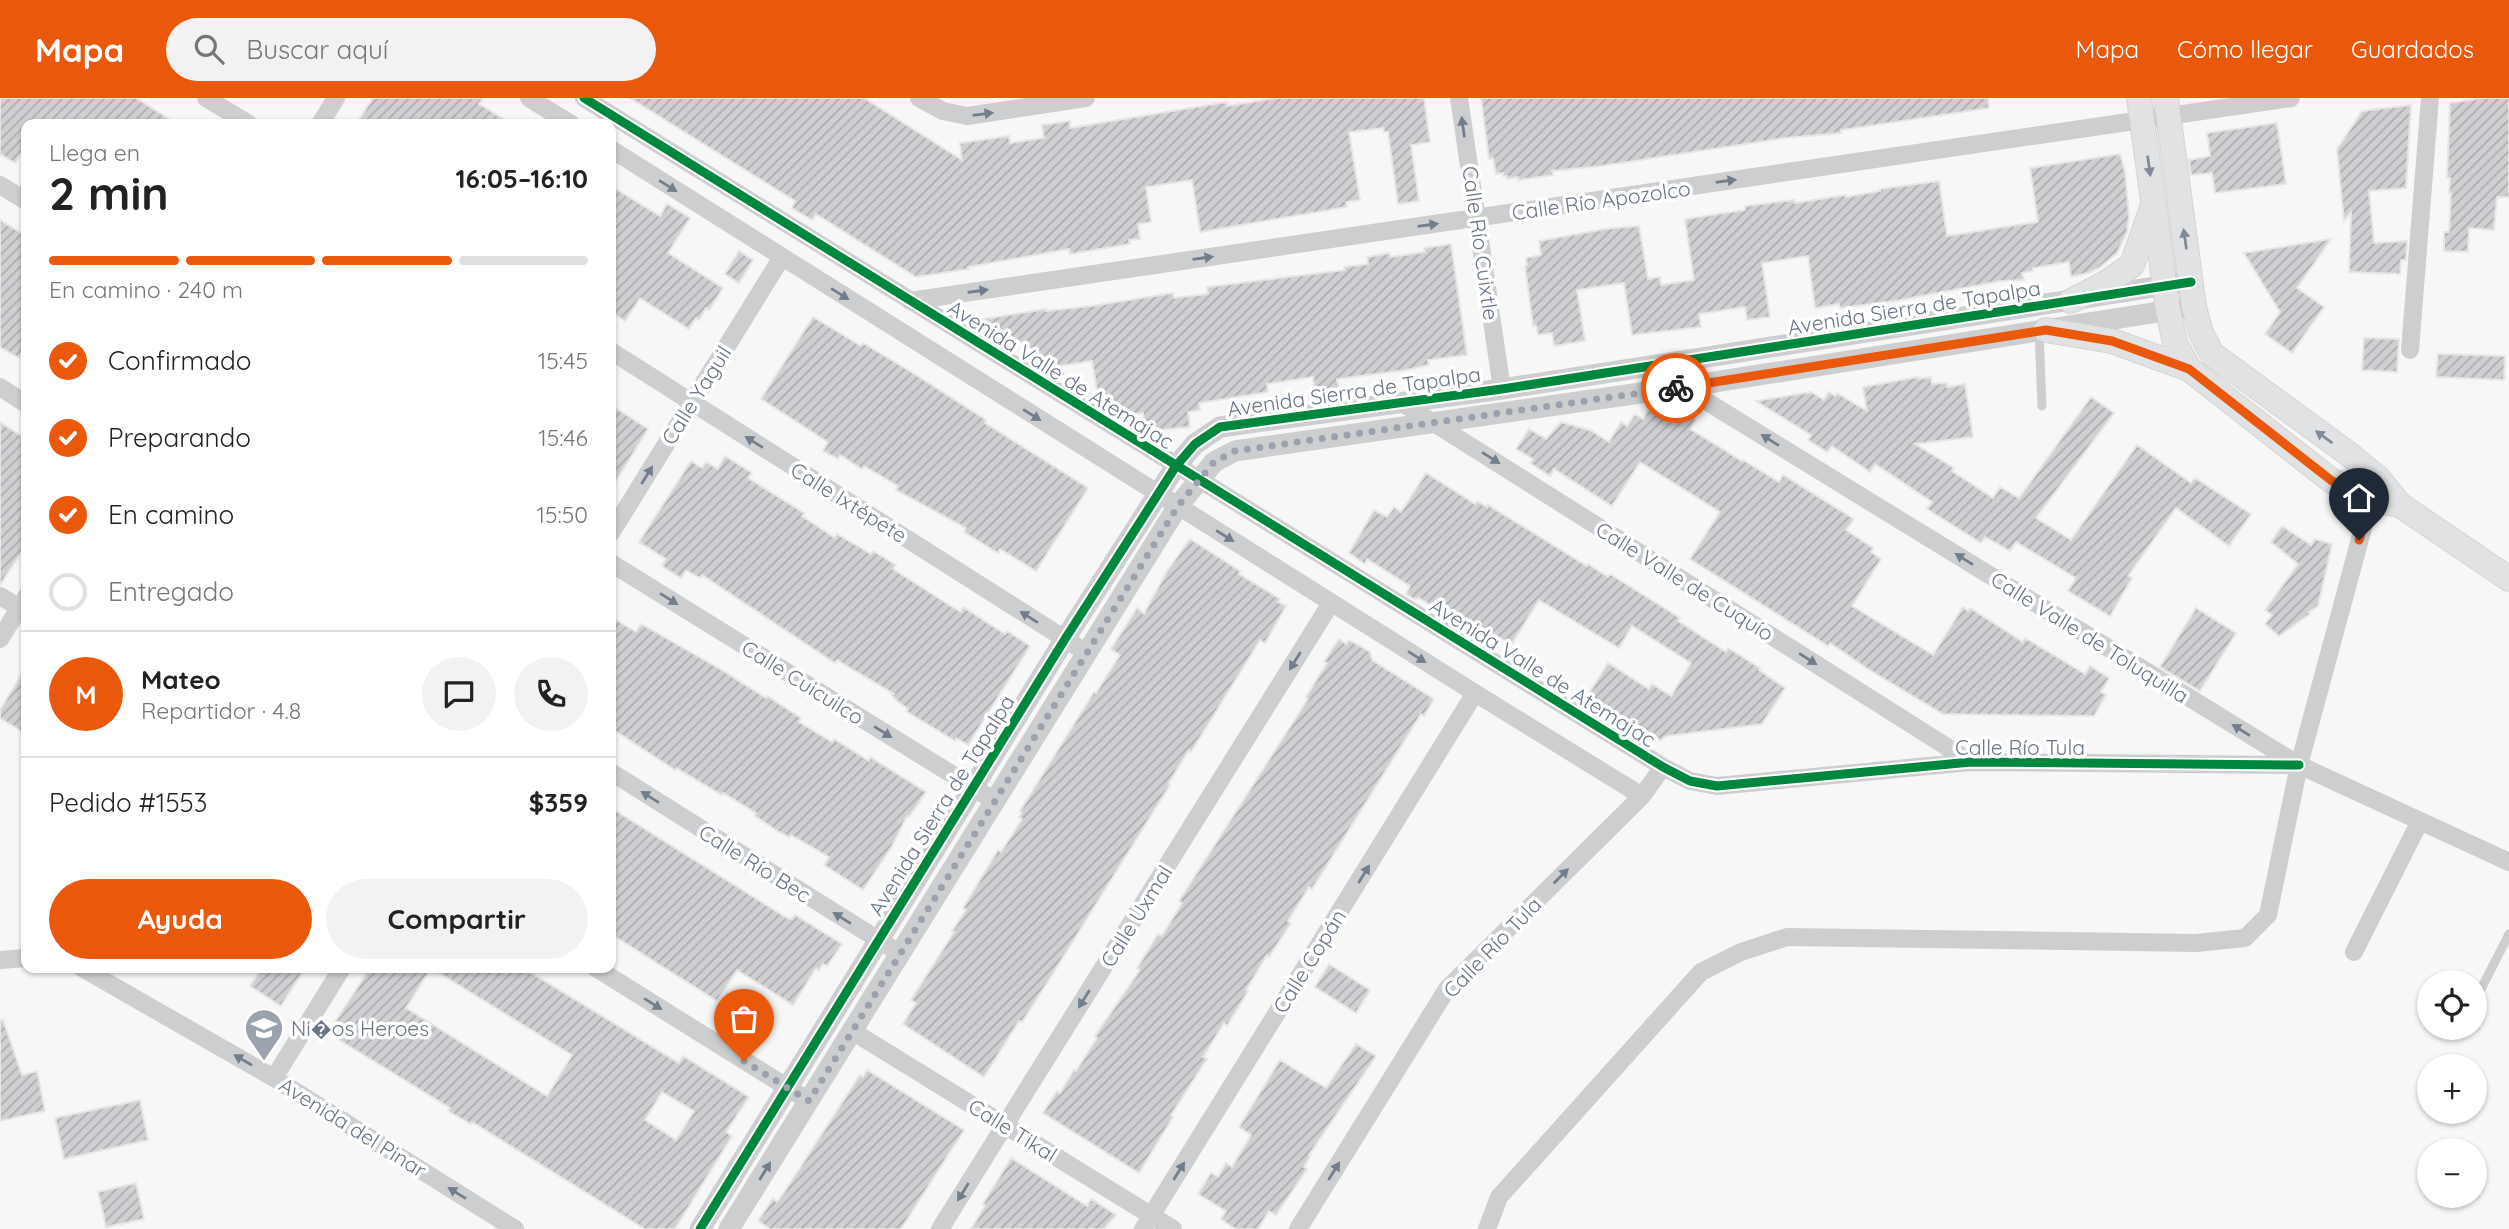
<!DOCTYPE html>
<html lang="es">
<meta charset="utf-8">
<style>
:root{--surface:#fff;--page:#f2f2f2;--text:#222;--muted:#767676;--line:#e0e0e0;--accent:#ea580c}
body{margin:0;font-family:Quicksand,sans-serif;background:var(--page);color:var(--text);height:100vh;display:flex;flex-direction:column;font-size:26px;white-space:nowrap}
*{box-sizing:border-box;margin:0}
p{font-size:23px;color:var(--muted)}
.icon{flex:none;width:38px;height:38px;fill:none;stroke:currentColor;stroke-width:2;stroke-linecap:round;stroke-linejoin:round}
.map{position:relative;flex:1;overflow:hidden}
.drawer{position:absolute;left:21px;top:21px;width:595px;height:854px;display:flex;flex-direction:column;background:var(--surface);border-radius:14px;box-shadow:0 2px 5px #0004}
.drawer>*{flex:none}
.controls{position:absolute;left:2417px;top:872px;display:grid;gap:14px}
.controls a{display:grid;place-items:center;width:70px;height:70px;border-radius:50%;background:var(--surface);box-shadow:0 2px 5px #0004;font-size:35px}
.pin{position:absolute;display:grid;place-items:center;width:60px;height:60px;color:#fff;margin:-72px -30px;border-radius:50% 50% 50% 0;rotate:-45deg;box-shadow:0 0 7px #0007}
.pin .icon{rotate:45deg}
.courier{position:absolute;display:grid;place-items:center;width:70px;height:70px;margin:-35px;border:5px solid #ea580c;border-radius:50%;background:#fff;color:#222;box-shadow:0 2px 9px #0007}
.head em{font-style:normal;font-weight:700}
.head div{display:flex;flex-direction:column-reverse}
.head{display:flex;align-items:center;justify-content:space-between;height:119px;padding:0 28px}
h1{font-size:46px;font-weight:700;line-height:52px}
.bar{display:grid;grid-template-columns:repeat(4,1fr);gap:10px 7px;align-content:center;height:84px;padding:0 28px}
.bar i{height:9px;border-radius:5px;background:var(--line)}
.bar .active{background:var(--accent)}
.bar p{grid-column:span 4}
.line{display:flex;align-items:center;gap:18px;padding:0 28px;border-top:2px solid var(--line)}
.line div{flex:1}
.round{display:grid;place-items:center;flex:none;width:74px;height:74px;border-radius:37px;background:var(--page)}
ol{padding:0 28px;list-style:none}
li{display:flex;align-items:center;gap:21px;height:77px}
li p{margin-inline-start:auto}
li .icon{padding:7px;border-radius:50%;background:var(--accent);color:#fff;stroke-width:4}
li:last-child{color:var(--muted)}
li i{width:38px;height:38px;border:4px solid var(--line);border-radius:50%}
.action{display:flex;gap:14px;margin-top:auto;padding:14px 28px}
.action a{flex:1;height:80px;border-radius:42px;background:var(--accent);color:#fff;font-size:28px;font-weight:700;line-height:80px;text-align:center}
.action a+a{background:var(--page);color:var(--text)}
header{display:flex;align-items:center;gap:42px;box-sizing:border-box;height:98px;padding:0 35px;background:var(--accent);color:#fff}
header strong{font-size:33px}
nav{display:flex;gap:38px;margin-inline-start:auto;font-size:24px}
.search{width:490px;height:63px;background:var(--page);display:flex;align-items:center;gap:18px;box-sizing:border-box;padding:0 24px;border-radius:38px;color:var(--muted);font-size:26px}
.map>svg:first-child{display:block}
.building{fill:url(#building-hatch);stroke:#e6e6e6;stroke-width:2;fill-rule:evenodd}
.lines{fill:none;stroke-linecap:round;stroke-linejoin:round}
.secondary-casing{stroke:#d3d4d5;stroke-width:26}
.service{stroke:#cdced0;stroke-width:9}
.minor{stroke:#cdced0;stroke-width:18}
.tertiary{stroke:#cdced0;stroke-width:21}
.secondary{stroke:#e1e2e3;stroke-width:24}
.cycleway-casing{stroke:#fff;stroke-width:13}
.cycleway{stroke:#00873e;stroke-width:9}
.oneway{fill:#737e8c}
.oneway2{fill:#818b98}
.done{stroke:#9ba2ad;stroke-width:7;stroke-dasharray:0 12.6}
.route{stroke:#ea580c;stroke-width:9}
.labels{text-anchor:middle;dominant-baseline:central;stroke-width:7;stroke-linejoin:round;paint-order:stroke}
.street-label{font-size:21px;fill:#697585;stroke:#fff}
.poi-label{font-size:21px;fill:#697585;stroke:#fff;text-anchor:start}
</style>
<header>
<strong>Mapa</strong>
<div class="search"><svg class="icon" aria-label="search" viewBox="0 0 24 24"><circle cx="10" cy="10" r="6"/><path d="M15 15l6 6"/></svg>Buscar aquí</div>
<nav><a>Mapa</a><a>Cómo llegar</a><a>Guardados</a></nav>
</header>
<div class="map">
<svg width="2509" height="1131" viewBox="0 0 2509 1131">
<defs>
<pattern id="building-hatch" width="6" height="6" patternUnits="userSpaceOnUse" patternTransform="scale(1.75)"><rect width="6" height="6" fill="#cfd0d2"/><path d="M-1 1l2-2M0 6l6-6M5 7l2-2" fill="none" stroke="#acadb0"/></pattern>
</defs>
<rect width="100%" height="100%" fill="#f7f7f7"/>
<path class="building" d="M0,0H136L177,26H26V48L15,65L0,56Z
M373,0H483L479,6L512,26H356Z
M630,0H864L962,62L960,45L1009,38L1010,45L1044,40L1042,27L1070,23V30L1227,4V8L1277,0H1424L1430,44L1411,47L1419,103L1398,106L1388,34H1384L1383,30L1349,34L1360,102L1346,104L1347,109L1200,134L1192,82L1146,89L1151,124L1138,126L1140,141L1129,142L1130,146L1070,156L1069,151L968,169L969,171L916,179L816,116L812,122L792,110L795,103Z
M1481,0H1988L1989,10L1841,32V35L1785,40L1601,68L1552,73L1553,77L1518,82V79L1507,81V78H1503V75L1496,76L1493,60L1489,61Z
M2482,0H2509V99H2497L2494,132L2469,130L2468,154L2444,153V134H2449L2451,95H2449L2450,80H2447L2450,5Z
M2411,7L2406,90L2369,93L2374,145L2407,143L2406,162H2401L2400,176L2349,174L2351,114L2344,123L2337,51L2362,13Z
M2277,25L2286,86L2215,95L2212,75L2191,77L2189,62L2210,58L2207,35Z
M2120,56L2125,74L2129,118L2127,134L2117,155L2099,170L2088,175L2071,179L2069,164L2033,170V173L2022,175L2024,182L2001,183L1895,203L1840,210L1839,206L1815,210L1808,158L1762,165L1770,219L1747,222L1745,209L1699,216L1701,229L1632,237L1624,185L1577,192L1585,243L1554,248L1552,235L1538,237L1536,227L1533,228L1525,168L1527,167L1526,160L1541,157L1539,143L1605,131L1639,128L1648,181L1660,179L1661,187L1694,182L1685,121L1745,112V108L1795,102V105L1846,97V99L1880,93V91L1939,83L1947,138L1998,130L2038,124L2030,70Z
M611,88L660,118L667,106L690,120L668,155L723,190L709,212L706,210L699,222L696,220L689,231L640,200L625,223L611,214Z
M0,122L26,138V248L19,260L0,249Z
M2331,141L2297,190L2324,209L2292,255L2265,236L2280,214L2244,155Z
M1451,146L1467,257L1428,262L1429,267L1406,272L1337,281L1339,290L1315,294L1313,279L1267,286L1268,294L1199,305L1200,312L1188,314L1190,329L1146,333L1143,315L1135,316L1097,293L1092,263L1059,268L983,221L1046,211V213L1092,208L1173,195L1174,200L1208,196L1207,189L1345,172L1344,169L1368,166L1367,159L1390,155V159L1425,154L1424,150Z
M739,153L753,162L739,185L725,176Z
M813,219L861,248L863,245L908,272L986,322L985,325L1088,390L1036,473L1000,451L998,455L964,434L966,430L896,392L898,388L864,368L862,371L840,357L838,361L823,353L828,344L761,301Z
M2364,240L2399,241L2397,274L2362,272Z
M2438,256L2505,258L2504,282L2436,279Z
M1918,279L1919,281L1931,279L1932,286L1947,285V289L1965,286L1973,339L1915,346L1954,370L1952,373L1993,400L2000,389L2019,400L2091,299L2114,315L2036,420L2071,442L2137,347L2191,385L2195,380L2251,416L2229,448L2176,410L2128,478L2132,480L2110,518L2068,493L2076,480L2016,444L2010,453L1985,439L1981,445L1927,411L1932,404L1875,366L1870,374L1832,348L1827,354L1808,342L1811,337L1756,303L1811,294L1824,302L1829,294L1835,298L1837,295L1867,313L1863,289Z
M611,307L648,331L611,391Z
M1669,308L1676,313L1678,310L1696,321L1690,331L1742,363L1743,362L1779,384L1783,377L1854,421L1846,432L1873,450L1871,454L1881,461L1852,508L1933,557L1963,509L1968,513L1970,510L2023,544L2025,540L2085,576L2090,568L2109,580L2101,594L2106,597L2094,618L1943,616L1868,571L1830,545L1828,548L1690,461L1720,414L1640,364L1612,408L1554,371L1550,378L1530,365L1533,361L1516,351L1529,331L1546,341L1561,324L1592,333L1609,344L1621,324L1627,328L1635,316L1643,321L1648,312L1653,315L1657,309L1665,314Z
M0,324L26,341V447L0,487Z
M725,358L752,375L748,380L804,415L802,418L835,440L837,436L871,456L873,453L896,467L893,471L949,507L961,514L963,509L1005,536L1007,533L1030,548L968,647L956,640L955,643L906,613L908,611L896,602L892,597L894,596L837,562L835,565L702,477L700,480L686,472L681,480L662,468L666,461L639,444L691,363L702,370L706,364L718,371Z
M1426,375L1475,406L1477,403L1487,409L1488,407L1587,468L1588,466L1608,479L1610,476L1680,520L1678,523L1726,554L1728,550L1760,570L1759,572L1785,590L1762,626L1667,638L1660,642L1588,597L1608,565L1649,591L1652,586L1671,598L1691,565L1632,528L1619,550L1539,502L1511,547L1490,534L1489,536L1442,508L1439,512L1419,500L1414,501L1406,496L1410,488L1367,461L1365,466L1349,455L1374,412L1387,419L1394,409L1401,414Z
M2282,428L2311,447L2315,441L2332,446L2318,508L2309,514L2310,516L2279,538L2265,526L2272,517L2265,512L2298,466L2271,444Z
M1190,441L1240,473L1239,476L1280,501L1278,504L1286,508L1265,545L1260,542L1191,654L1189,652L1168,686L1170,687L1047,885L1022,924L1019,923L984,979L903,926L916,905L911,902L954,834L952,833L966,812L963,810L998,752L1001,754L1022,721L1019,719L1022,715L1020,713L1094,594L1096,595L1120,557L1111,551L1137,510L1144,516L1167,473Z
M2196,510L2236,535L2200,593L2160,569Z
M611,519L636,534L641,526L720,571L766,600L767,598L801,620L799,624L832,644L834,641L869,663L870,659L926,694L909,719L907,718L892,748L863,792L824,767L829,759L791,737L789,739L779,734L755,718L756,715L723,695L722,697L676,670L675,672L611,630Z
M1339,541L1346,546L1349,542L1370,554L1372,562L1434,601L1424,618L1421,616L1312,791L1309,789L1288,823L1291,825L1269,859L1267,857L1246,892L1248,893L1227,928L1224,925L1203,959L1207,961L1171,1017L1173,1019L1139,1075L1043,1015L1057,993L1060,995L1074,972L1076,973L1097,940L1095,938L1140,872L1137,870L1158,836L1162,838L1182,805L1179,803L1186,792L1308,601L1306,599L1327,565L1324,564Z
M26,569V636L0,620V612Z
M611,710L787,820L792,821L795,817L842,846L827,868L823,866L819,872L816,870L793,907L737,872L717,903L611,836Z
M1329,866L1370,892L1356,915L1315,889Z
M262,870H305L281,908L250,888Z
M370,870H431L406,910L547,998L572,957L431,870H523L679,965L683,958L749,999L726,1034L732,1038L675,1131H645L472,1024L471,1026L448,1013L450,1010L328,935ZM662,994L694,1013L676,1042L645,1022Z
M3,922L22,977L37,973L45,1013L0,1023V923Z
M1356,946L1376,958L1309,1057L1310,1058L1304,1069L1307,1071L1276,1117L1269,1113L1258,1131H1235L1221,1121L1226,1113L1198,1096L1211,1075L1218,1079L1226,1065L1232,1069L1251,1037L1239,1029L1280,962L1326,990Z
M867,972L964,1032L901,1131H770L758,1123L773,1100L777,1104L785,1093L860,977L863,979Z
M140,1002L148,1042L64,1061L55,1020Z
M1011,1060L1087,1108L1091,1101L1116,1117L1104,1131H971L985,1108L983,1106Z
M136,1085L144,1121L106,1129L98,1094Z"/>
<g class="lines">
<g class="secondary-casing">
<path id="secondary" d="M2139,0L2168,212L2175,245L2189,271L2332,383L2369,401L2400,407
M2166,0L2194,209L2201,235L2212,256L2350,357L2378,380L2400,407L2509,481
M2071,203L2106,185L2132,167L2153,107
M2046,232L2112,243L2189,271"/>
</g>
<path class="service" d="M2039,233L2042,308
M2474,905L2509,836"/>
<path class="minor" d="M206,0L249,26
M529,0L571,26
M584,0L1663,669L1690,683L1717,688L1971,664L2299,667
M919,0L943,13L967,18L1086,0
M1459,0L1502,291
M320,26L336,0
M611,51L1475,595L1642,698
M0,87L26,103
M910,203L2291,0
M2410,252L2430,0
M611,253L1087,555
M0,289L26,306
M1683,289L2299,667L2509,764
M1399,303L1971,664
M611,435L782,159
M611,465L995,703
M0,498L26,514
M0,541L26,499
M611,674L901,856
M2354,854L2420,723
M0,862L26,860
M82,870L274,980L515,1131
M596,870L809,1003
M852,933L1173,1131
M274,980L342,870
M940,1131L1331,505
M1143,1131L1475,595
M1298,1131L1447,891L1642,698L1663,669
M1487,1131L1499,1099L1701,874L1741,854L1787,839L2196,845L2245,840L2268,817L2299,667L2373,393"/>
<path class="tertiary" d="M700,1131L1065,541L1176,368L1195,346L1220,329L1502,291L2180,185
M729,1131L1178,408L1214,364L1235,353L1683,289L2184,210"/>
<use href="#secondary" class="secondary"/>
<g class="cycleway-casing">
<path id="cycleway" d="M584,0L1663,669L1690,683L1717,688L1971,664L2299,667
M700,1131L1065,541L1176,368L1195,346L1220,329L1502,291L2191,184"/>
</g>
<use href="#cycleway" class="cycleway"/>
</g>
<defs><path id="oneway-solid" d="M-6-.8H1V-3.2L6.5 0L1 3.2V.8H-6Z" transform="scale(1.75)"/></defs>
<g class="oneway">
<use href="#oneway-solid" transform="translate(983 16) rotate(-7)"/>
<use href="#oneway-solid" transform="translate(1463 29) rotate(-98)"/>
<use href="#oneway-solid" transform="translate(1726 83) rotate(-8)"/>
<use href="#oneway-solid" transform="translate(668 88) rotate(32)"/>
<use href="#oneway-solid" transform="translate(1428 127) rotate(-8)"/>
<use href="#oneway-solid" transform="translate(1203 160) rotate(-8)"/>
<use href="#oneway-solid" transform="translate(978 193) rotate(-8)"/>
<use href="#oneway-solid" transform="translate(840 196) rotate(32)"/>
<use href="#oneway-solid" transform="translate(1032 317) rotate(32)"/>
<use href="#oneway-solid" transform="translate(1770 342) rotate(-148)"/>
<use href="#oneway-solid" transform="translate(754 344) rotate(-148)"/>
<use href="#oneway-solid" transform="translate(1491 360) rotate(32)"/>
<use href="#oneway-solid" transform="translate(647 377) rotate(-58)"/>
<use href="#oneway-solid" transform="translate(1225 438) rotate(32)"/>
<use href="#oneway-solid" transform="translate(1964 461) rotate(-148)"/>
<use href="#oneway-solid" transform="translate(669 501) rotate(32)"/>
<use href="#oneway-solid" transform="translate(1029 519) rotate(-148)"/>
<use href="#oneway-solid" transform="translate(1417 559) rotate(32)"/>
<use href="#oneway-solid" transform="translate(1808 561) rotate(32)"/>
<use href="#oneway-solid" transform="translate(1295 563) rotate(122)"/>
<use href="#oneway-solid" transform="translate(2241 632) rotate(-148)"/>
<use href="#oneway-solid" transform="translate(883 634) rotate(32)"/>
<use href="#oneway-solid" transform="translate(650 699) rotate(-148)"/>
<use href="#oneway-solid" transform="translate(1364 776) rotate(-58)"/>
<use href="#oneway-solid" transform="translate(1561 778) rotate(-45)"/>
<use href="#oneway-solid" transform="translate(842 820) rotate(-148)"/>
<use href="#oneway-solid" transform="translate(1084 901) rotate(122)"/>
<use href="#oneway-solid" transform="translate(653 906) rotate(32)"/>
<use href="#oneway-solid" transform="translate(243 962) rotate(-150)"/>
<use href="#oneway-solid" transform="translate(765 1073) rotate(-58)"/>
<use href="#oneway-solid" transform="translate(1179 1073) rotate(-58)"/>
<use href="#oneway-solid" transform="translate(1334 1073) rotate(-58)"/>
<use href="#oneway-solid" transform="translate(963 1094) rotate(122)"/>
<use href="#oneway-solid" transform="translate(457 1095) rotate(-148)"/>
</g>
<g class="oneway2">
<use href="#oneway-solid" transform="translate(2149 68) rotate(82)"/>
<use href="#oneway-solid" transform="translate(2185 141) rotate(-98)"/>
<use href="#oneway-solid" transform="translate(2324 339) rotate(-144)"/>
</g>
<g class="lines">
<path class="done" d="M744,963L809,1003L1178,408L1214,364L1235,353L1676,290"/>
<path class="route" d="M1676,290L2046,232L2112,243L2189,271L2332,383L2370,401L2359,442"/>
</g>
<defs>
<g id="school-pin" transform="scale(2.0125)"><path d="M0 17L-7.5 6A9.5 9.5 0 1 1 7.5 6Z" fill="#9ba2ad" stroke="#fff"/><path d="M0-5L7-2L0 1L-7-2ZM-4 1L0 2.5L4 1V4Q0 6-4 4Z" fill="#fff"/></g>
</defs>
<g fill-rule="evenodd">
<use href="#school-pin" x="264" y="930"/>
</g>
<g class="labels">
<g class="street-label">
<text transform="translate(1601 102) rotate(-8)">Calle Río Apozolco</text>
<text transform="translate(1481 145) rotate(82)">Calle Río Cuixtle</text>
<text transform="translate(1914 209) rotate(-9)">Avenida Sierra de Tapalpa</text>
<text transform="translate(1061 276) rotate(32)">Avenida Valle de Atemajac</text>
<text transform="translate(1354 293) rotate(-8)">Avenida Sierra de Tapalpa</text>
<text transform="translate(696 297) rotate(-58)">Calle Yaguil</text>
<text transform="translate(849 404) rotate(32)">Calle Ixtépete</text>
<text transform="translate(1685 483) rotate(32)">Calle Valle de Cuquío</text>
<text transform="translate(2090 539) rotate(32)">Calle Valle de Toluquilla</text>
<text transform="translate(1543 574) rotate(32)">Avenida Valle de Atemajac</text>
<text transform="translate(803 584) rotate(32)">Calle Cuicuilco</text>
<text x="2020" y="649">Calle Río Tula</text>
<text transform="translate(941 707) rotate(-58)">Avenida Sierra de Tapalpa</text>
<text transform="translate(755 765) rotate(32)">Calle Río Bec</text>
<text transform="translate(1136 818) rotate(-58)">Calle Uxmal</text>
<text transform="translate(1492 849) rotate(-46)">Calle Río Tula</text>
<text transform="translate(1309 863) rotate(-58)">Calle Copán</text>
<text transform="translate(353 1029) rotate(32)">Avenida del Pinar</text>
<text transform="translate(1013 1032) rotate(32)">Calle Tikal</text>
</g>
<g class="poi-label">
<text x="291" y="930">Ni�os Heroes</text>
</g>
</g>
</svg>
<div class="controls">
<a><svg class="icon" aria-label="locate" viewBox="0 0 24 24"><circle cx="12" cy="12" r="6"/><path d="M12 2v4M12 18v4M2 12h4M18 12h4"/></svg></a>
<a>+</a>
<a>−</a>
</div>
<div class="pin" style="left:744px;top:963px;background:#ea580c"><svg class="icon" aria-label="bag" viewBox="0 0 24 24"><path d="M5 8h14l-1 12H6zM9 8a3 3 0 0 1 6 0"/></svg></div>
<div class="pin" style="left:2359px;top:442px;background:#1f2937"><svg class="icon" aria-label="home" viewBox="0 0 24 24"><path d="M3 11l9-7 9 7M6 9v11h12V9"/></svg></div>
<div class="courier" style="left:1676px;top:290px"><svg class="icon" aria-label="bike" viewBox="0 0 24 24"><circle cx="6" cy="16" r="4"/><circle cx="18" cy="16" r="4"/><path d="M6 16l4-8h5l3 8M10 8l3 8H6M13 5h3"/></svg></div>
<section class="drawer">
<div class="head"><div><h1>2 min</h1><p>Llega en</p></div><em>16:05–16:10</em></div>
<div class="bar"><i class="active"></i><i class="active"></i><i class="active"></i><i></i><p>En camino · 240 m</p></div>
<ol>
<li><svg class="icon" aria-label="check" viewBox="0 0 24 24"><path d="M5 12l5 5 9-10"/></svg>Confirmado<p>15:45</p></li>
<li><svg class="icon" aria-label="check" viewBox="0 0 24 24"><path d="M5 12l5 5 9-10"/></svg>Preparando<p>15:46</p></li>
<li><svg class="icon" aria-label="check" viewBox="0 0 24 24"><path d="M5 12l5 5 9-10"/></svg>En camino<p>15:50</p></li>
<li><i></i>Entregado</li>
</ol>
<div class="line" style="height:126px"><b class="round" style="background:var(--accent);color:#fff">M</b><div><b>Mateo</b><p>Repartidor · 4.8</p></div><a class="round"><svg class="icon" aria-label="chat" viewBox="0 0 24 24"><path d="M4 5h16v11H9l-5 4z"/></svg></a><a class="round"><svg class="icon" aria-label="phone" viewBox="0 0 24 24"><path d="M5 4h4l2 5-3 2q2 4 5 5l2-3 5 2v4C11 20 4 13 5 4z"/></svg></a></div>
<div class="line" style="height:91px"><div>Pedido #1553</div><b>$359</b></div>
<div class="action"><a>Ayuda</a><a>Compartir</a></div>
</section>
</div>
